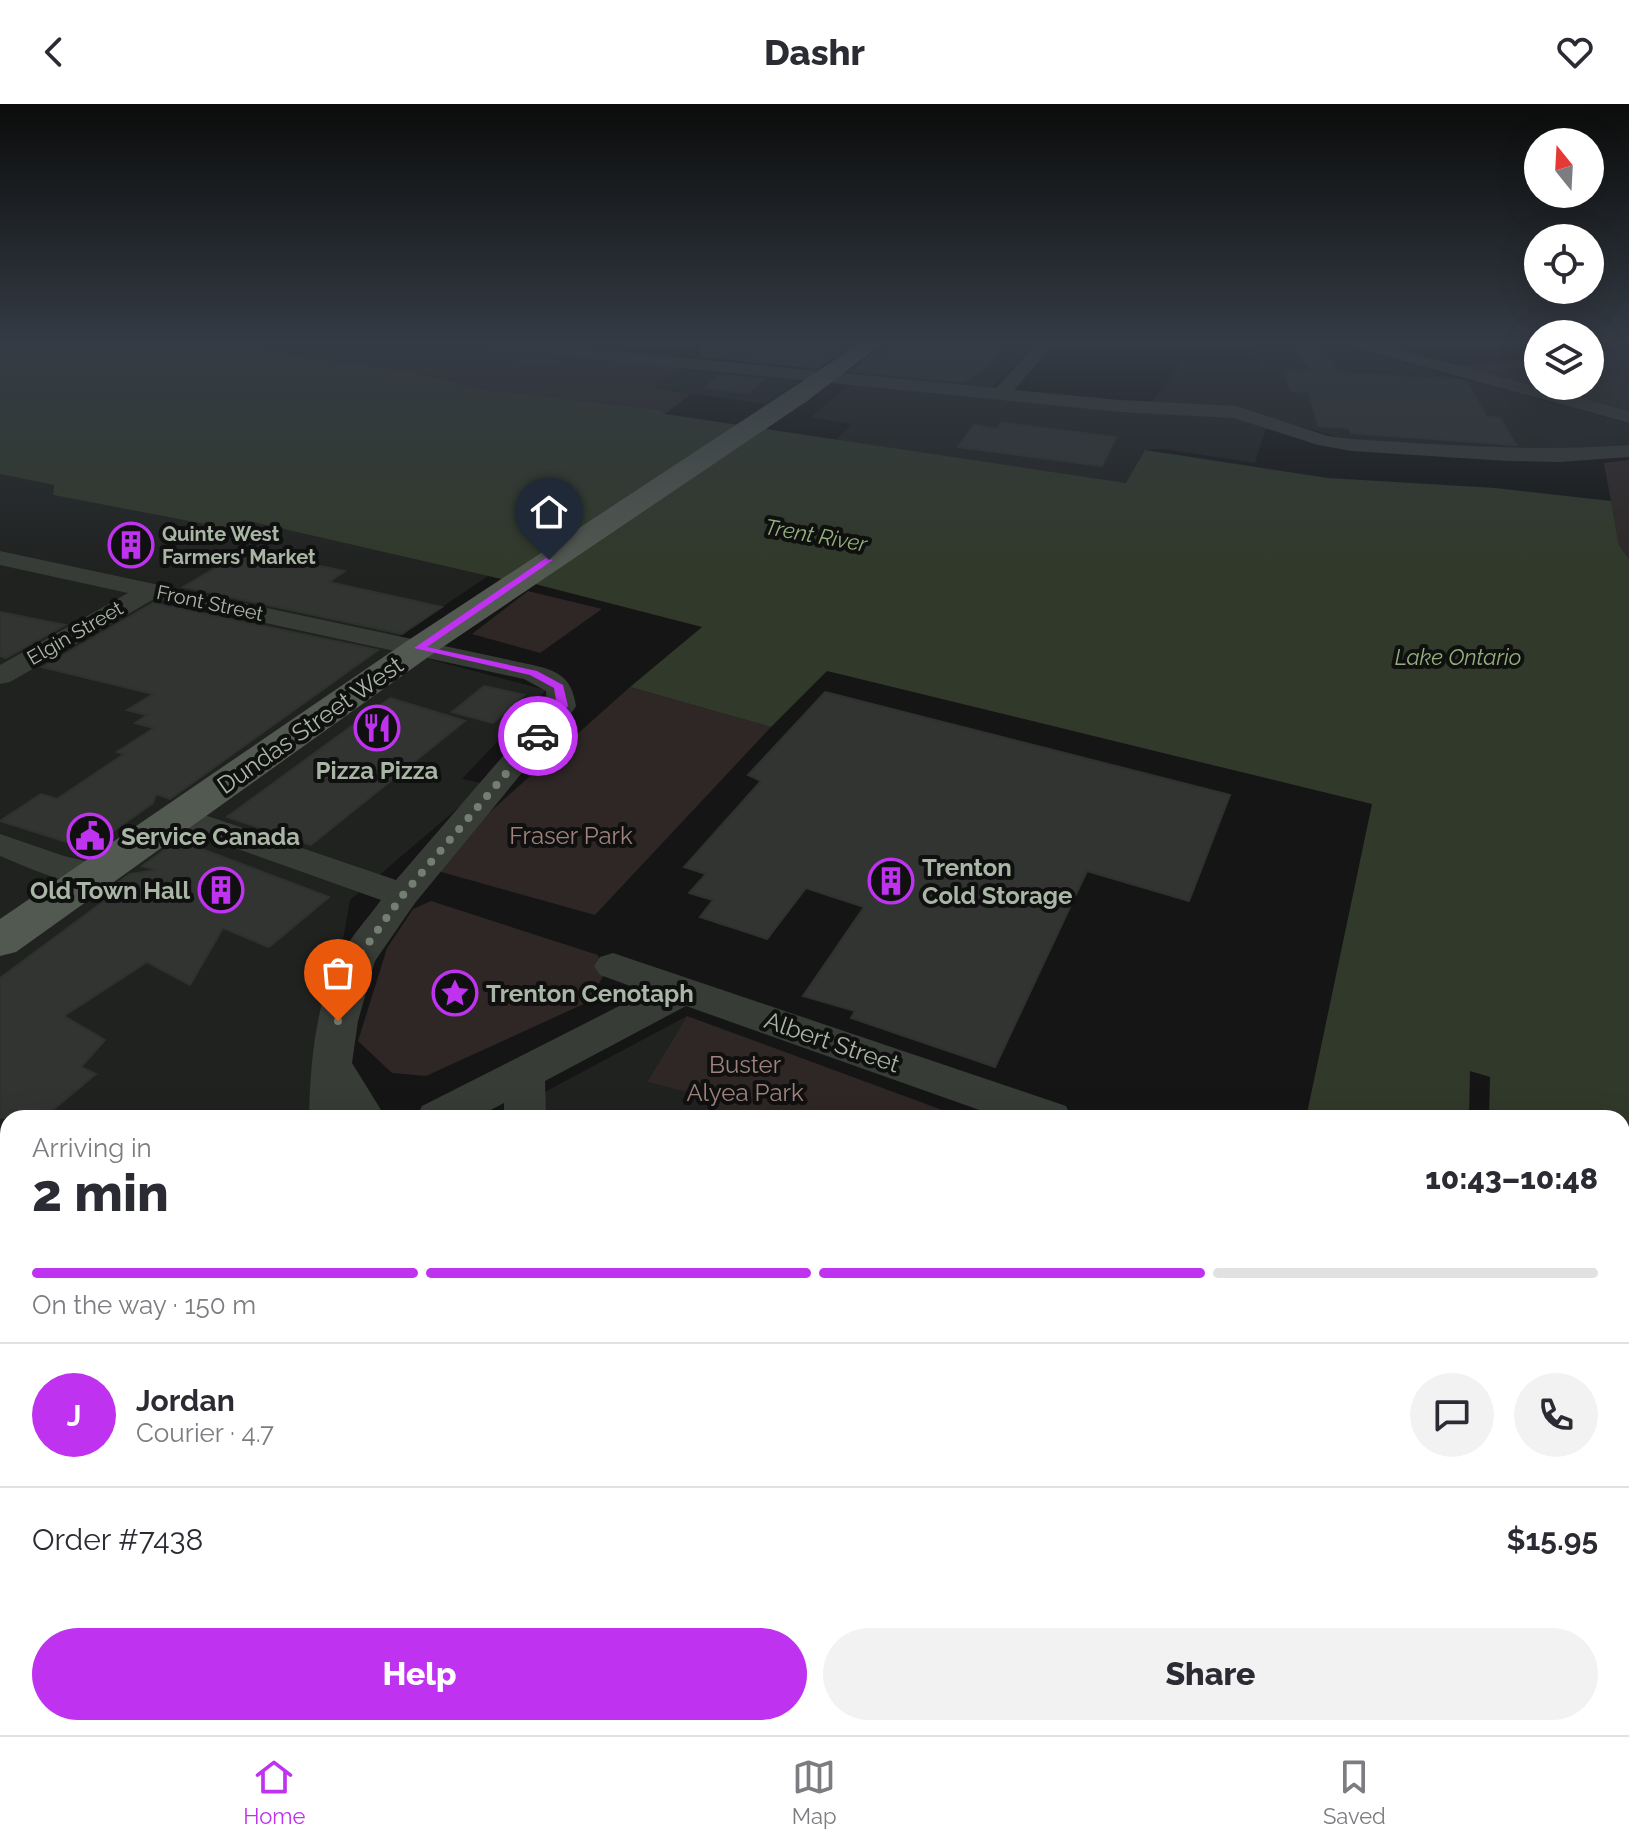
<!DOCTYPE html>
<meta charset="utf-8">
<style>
:root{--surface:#fff;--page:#f2f2f3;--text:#2b2b33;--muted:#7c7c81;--line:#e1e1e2;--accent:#bf32ef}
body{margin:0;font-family:Raleway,sans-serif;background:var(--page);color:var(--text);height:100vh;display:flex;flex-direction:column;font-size:30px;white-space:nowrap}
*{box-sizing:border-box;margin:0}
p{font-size:26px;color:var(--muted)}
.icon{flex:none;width:44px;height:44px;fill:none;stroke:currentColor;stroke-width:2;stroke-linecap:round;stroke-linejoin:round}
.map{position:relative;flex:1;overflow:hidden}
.details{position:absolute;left:0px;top:1006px;width:1630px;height:626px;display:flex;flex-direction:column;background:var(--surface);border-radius:24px 24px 0 0;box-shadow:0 8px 32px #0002}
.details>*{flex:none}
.needle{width:52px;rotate:342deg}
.buttons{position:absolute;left:1524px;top:24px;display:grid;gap:16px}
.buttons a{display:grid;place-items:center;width:80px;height:80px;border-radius:50%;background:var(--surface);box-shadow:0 8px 32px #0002;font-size:40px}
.pin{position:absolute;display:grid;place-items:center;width:68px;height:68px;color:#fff;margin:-82px -34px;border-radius:50% 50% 50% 0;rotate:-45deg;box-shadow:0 0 8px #0007}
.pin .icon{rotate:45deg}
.courier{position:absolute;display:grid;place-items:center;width:80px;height:80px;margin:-40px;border:6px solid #bf32ef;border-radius:50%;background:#fff;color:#222;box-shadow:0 2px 10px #0007}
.summary em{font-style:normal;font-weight:800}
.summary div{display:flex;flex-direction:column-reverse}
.summary{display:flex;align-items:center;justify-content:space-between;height:136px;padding:0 32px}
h1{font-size:52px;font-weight:800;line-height:60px}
.bar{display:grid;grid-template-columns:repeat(4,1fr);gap:12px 8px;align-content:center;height:96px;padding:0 32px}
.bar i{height:10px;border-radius:6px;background:var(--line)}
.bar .selected{background:var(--accent)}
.bar p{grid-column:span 4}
.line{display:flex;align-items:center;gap:20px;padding:0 32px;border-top:2px solid var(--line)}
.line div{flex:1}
.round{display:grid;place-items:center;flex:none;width:84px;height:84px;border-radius:42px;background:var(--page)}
.cta{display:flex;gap:16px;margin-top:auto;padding:16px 32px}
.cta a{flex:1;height:92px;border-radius:48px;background:var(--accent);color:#fff;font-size:32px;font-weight:800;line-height:92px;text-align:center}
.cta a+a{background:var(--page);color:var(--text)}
header{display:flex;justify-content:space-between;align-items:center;height:104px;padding:0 32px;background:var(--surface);font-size:36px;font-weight:800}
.tab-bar{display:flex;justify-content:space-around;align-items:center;height:112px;border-top:2px solid var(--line);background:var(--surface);font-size:22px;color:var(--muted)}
.tab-bar a{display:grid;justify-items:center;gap:4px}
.tab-bar .selected{color:var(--accent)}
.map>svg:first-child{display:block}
.built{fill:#202220}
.green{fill:#2f2726}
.water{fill:#31392a}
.building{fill:#313431;stroke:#2e312e;stroke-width:2}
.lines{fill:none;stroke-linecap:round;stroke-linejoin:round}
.minor{fill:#373c37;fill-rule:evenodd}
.major{fill:#525951;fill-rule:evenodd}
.route{fill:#bf32ef}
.done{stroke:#757e73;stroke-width:8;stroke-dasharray:0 14.4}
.labels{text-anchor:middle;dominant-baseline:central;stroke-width:8;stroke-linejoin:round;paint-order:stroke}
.far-poi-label{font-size:20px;font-weight:bold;fill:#a9b6a6;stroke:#0f100f;text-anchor:start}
.far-street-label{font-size:20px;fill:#a9b6a6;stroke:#0f100f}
.far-water-label{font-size:22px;font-style:italic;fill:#94b07d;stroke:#0f100f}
.street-label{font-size:24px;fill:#a9b6a6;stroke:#0f100f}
.poi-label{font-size:24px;font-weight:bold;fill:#a9b6a6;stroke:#0f100f;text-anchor:start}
.park-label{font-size:24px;fill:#a0827d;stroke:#0f100f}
</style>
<header><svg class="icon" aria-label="back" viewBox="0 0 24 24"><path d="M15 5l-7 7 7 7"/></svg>Dashr<svg class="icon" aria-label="heart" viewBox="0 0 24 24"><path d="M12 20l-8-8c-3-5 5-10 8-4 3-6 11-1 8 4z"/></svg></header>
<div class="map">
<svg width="1629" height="1631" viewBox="0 0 1629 1631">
<rect width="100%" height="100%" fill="#141514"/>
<path class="built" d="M884,240H1033L991,286L843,272Z
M1251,240H1335L1447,272L1483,279L1629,320V341L1615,346L1393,341L1338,333L1235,304L1150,301L1183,256L1259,262Z
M679,263L802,275L766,300L652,284Z
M851,280L1215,308L1267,320L1255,359L1164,345L1145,346L1126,379L836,336L852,320L811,313Z
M0,370L54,381L53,391L225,424L244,416L488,472L383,543L546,586L462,675L486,680L350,796L311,1014H8V1624H1155L1159,1631H0Z
M687,912L647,978L711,994L709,1014H496Z"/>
<path class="green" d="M213,240H450L679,263L653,284L691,290L665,310L660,306L481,285L409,268Z
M1629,247V307L1461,262L1538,255V282H1590V250Z
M1629,356V455L1619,441L1604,359Z
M528,487L602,505L540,549L472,530Z
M630,583L771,623L595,811L427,764Z
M431,797L598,851L604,871L588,898L426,972L392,969L358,937L387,844L413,805Z
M687,912L964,1014H709L710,994L647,978Z
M1155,1624H1276L1275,1631H1159Z"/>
<path class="water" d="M0,240H213L409,268L481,285L661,306L665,310L1126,379L1145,346L1328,374L1495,384L1611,397L1619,441L1629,455V1631H1593L1586,1624H1622V1014H1489L1490,973L1470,967L1469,1014H1306L1372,700L827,567L771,623L630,583L702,523L535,480L532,482L244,416L225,424L53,391L54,381L0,370Z"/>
<path class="building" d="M701,240H804L844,246L817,264L701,252Z
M898,240H972L1002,245L988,262L963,278L851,267L872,251L882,253Z
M1292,240H1318L1339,269L1466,277L1487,313L1500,314L1516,341L1351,329L1349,324L1318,322L1309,288L1291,287L1284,266L1311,267Z
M524,251L563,255L552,262L513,258Z
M719,271L764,275L748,289L704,284Z
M1001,319L1116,333L1102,362L958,343L974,321L997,325Z
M244,447L345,467L329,478L442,503L402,530L183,483Z
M153,499L378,546L170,695L156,690L153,699L88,745L0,717L41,690L57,695L124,650L117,648L154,624L135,619L147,611L127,606L153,590L42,563Z
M0,508L65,521L6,554L0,552Z
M484,582L524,591L493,619L452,608Z
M825,588L1230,691L1189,797L1087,767L995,963L851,914L855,907L803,892L864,803L806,784L767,835L700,813L713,796L689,789L706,770L684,763L761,677L748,671Z
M390,594L465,617L311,741L227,713Z
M178,736L329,793L269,843L223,824L190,881L147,858L64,912L105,936L81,963L96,970L43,1014H0V874L123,783L116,780L130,770L157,766L142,762Z"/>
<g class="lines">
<path class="minor" d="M485,240H541L996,284L1037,240H1054L1014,286L1120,296L1236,302L1328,332L1352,335C1445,341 1536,348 1629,341V353L1560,358L1508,357L1352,347L1318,341L1234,314L1120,308L493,245Z
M1351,240H1377L1629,307V319L1353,243Z
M0,447L533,561C560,567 572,575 576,602L572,608L415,799L375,857L358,917L352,959L386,1014H309C310,963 315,896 341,851C352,831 368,814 381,796L168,720L163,713L168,706L179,703L190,706L396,776L547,601L546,587L524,575L154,495L10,578L0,580V561L128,489L0,461Z
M0,730L64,752L106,762L111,770L106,778C73,786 30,764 0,752Z
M613,849L1066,1002L1072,1014H1002L686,902L545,977L546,1014H504V999L475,1014H416L422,1002L647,888L600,871L594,862L600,853Z
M8,1208V1256L0,1259V1211Z"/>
<path class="major" d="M859,240H882L807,297L431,551L16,848L0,852V815L407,537Z"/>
</g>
<linearGradient id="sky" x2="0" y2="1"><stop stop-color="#0b0c0b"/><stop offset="0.51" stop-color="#343b45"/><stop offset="1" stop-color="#343b45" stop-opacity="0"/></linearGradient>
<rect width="1629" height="468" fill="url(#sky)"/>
<path class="route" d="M546,454L553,456L427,543L537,567L563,581L568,602L538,635L532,632L557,602L554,584L530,571L414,544Z"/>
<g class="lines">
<path class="done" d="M338,917L357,855L403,791L538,632"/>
</g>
<defs>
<g id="building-ring" transform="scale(2.3)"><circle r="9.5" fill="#0f100f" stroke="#bf32ef" stroke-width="1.5"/><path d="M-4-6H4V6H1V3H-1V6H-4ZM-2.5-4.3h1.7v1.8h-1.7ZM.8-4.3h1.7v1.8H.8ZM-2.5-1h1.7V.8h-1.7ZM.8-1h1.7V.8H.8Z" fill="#bf32ef"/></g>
<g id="restaurant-ring" transform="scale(2.3)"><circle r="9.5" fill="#0f100f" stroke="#bf32ef" stroke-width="1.5"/><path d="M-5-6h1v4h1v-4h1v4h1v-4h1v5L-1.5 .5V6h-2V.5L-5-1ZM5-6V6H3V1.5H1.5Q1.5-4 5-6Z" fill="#bf32ef"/></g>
<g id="civic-ring" transform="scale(2.3)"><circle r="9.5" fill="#0f100f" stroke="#bf32ef" stroke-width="1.5"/><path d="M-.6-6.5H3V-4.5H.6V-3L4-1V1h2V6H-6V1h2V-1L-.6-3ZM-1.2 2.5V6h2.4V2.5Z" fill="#bf32ef"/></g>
<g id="sight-ring" transform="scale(2.3)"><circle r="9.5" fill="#0f100f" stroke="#bf32ef" stroke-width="1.5"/><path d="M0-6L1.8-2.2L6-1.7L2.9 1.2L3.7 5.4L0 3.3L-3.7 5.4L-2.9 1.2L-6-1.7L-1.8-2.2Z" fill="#bf32ef"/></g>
</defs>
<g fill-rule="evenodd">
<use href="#building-ring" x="131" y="441"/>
<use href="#restaurant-ring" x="377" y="624"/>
<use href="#civic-ring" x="90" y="732"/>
<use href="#building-ring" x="891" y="777"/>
<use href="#building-ring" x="221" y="786"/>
<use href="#sight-ring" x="455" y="889"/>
</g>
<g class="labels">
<g class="far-poi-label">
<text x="162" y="430">Quinte West<tspan x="162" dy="23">Farmers' Market</tspan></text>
</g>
<g class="far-street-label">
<text transform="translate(210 499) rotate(12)">Front Street</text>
<text transform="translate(75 529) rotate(-30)">Elgin Street</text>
</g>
<g class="far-water-label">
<text transform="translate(816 431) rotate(10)">Trent River</text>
<text x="1458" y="553">Lake Ontario</text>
</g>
<g class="street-label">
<text transform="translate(310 621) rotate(-35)">Dundas Street West</text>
<text transform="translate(832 938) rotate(19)">Albert Street</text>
</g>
<g class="poi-label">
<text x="377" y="666" text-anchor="middle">Pizza Pizza</text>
<text x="121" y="732">Service Canada</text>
<text x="922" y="763">Trenton<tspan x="922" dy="28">Cold Storage</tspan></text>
<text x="190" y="786" text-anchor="end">Old Town Hall</text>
<text x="486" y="889">Trenton Cenotaph</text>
</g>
<g class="park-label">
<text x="571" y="731">Fraser Park</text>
<text x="745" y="960">Buster<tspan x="745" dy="28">Alyea Park</tspan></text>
</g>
</g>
</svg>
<div class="buttons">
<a><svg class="needle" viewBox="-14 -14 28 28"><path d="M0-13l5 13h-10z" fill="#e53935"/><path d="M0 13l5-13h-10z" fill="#7c7c81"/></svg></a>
<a><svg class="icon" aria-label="locate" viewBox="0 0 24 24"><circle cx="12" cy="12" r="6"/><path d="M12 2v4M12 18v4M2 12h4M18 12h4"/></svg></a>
<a><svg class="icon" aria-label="layers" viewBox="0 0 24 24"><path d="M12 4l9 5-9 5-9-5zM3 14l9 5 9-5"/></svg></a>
</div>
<div class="pin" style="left:338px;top:917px;background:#ea580c"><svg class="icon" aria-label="bag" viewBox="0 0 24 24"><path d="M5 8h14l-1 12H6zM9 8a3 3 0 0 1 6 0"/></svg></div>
<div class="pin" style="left:549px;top:456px;background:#1f2937"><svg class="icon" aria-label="home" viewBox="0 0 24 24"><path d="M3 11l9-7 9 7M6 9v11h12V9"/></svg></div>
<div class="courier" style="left:538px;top:632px"><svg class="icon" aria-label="car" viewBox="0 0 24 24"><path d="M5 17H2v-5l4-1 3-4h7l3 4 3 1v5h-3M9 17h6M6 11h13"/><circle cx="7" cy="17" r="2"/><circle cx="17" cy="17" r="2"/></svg></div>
<section class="details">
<div class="summary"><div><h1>2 min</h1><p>Arriving in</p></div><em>10:43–10:48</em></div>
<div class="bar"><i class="selected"></i><i class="selected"></i><i class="selected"></i><i></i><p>On the way · 150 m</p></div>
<div class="line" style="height:144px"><b class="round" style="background:var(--accent);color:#fff">J</b><div><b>Jordan</b><p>Courier · 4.7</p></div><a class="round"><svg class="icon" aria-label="chat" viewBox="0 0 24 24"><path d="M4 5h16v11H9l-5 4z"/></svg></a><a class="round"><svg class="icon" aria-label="phone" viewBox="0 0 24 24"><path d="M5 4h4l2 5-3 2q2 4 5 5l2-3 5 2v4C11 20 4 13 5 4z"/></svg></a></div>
<div class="line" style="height:104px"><div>Order #7438</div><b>$15.95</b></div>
<div class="cta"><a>Help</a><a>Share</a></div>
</section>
</div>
<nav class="tab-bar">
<a class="selected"><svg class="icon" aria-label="home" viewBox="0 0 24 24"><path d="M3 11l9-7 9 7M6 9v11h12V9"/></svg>Home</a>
<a><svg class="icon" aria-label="map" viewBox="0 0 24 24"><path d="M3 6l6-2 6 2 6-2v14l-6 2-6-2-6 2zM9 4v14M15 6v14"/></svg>Map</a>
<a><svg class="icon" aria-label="saved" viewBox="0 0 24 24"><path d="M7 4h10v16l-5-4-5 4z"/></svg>Saved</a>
</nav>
